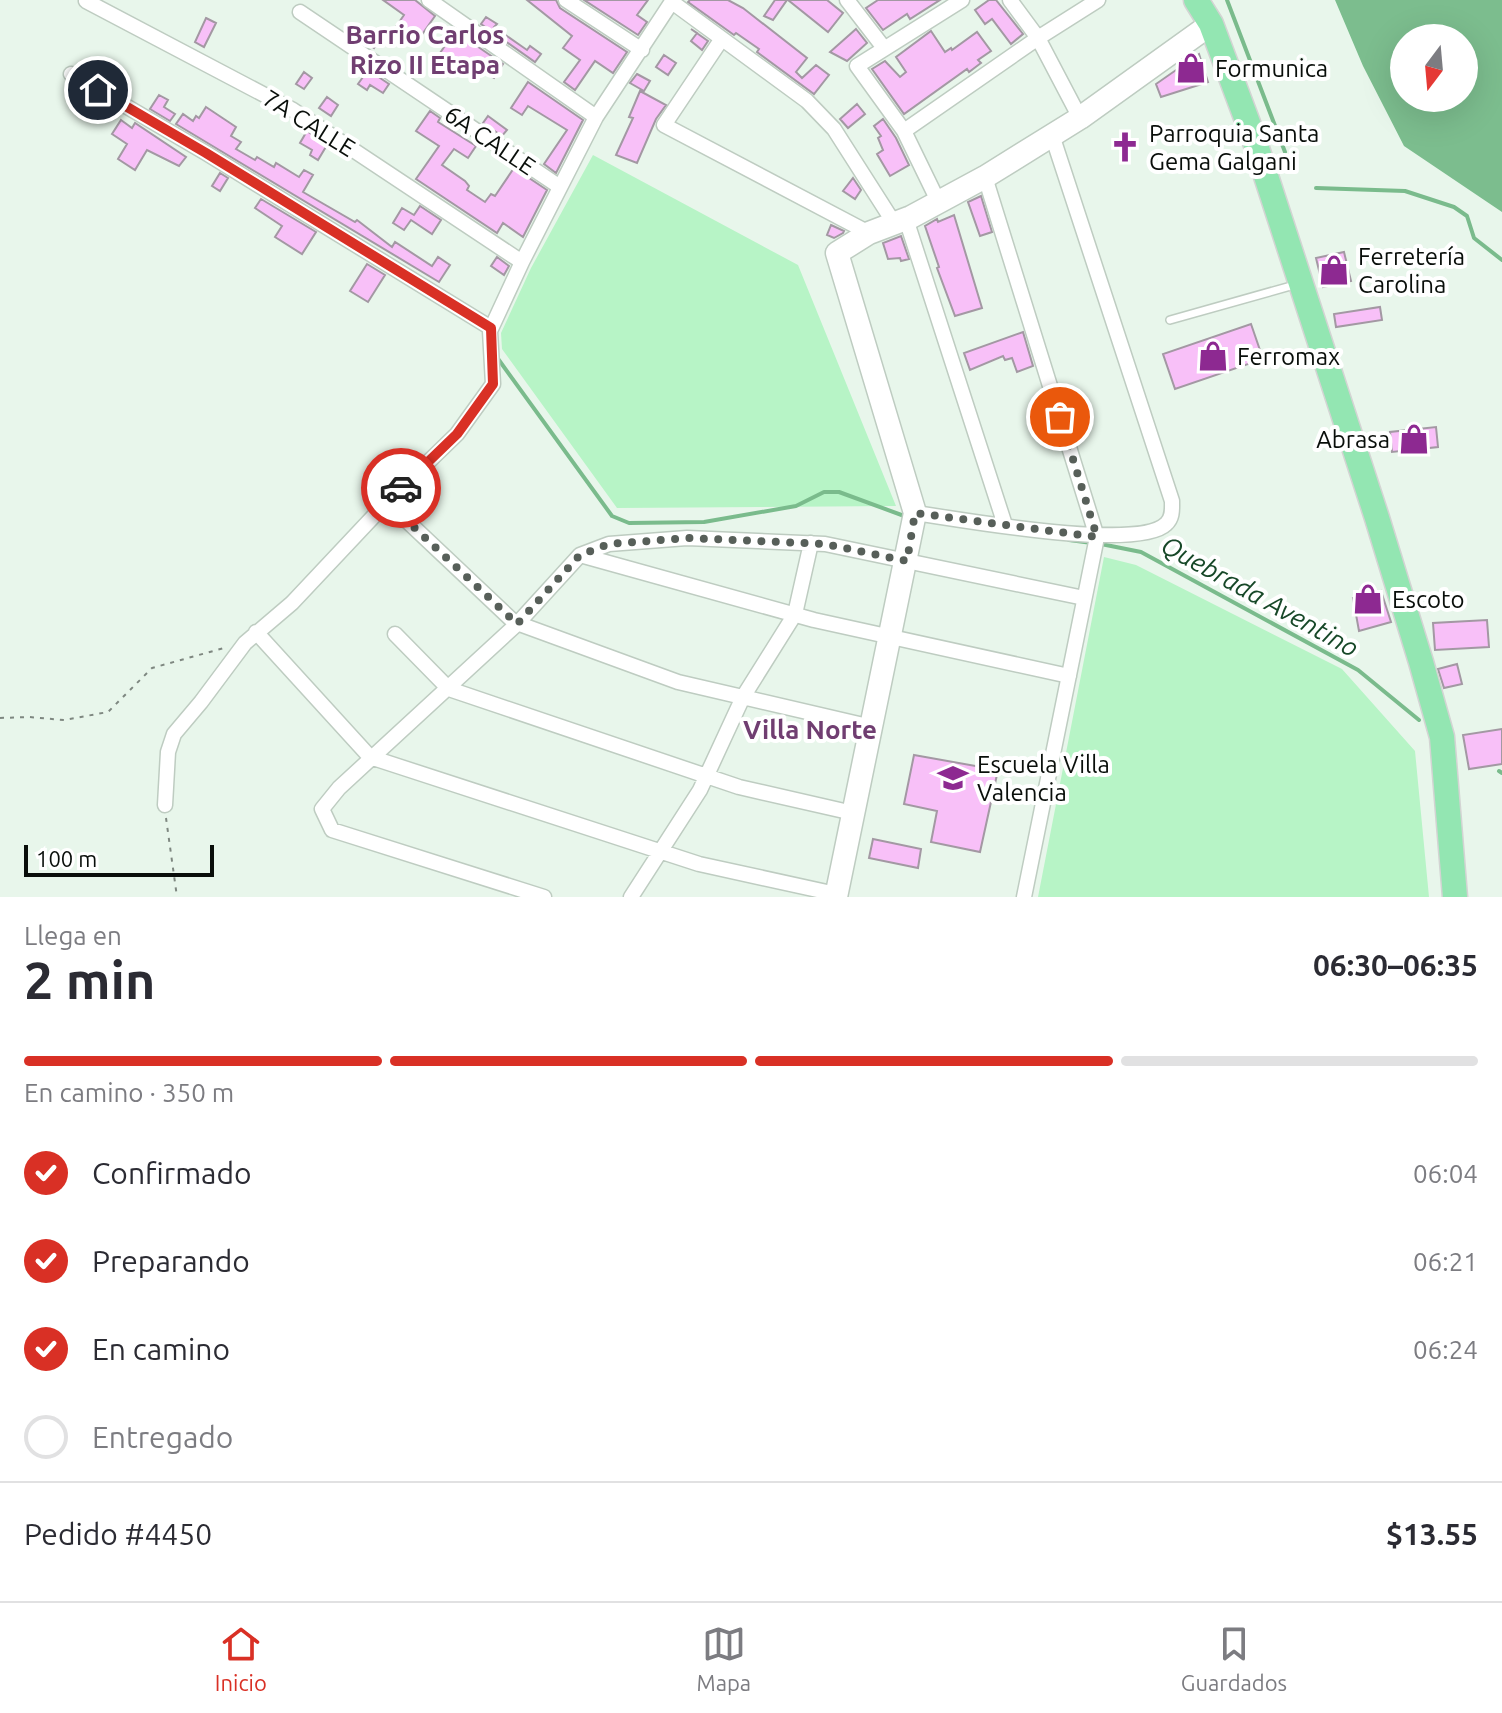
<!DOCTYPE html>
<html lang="es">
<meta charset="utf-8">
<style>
:root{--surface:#fff;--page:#f2f2f3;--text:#2b2b33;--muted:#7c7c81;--line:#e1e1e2;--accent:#d93025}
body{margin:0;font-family:Ubuntu,sans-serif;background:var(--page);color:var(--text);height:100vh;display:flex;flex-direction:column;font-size:30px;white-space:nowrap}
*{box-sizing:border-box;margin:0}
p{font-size:26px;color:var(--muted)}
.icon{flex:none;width:44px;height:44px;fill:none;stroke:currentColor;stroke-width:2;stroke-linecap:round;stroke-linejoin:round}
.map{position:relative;height:897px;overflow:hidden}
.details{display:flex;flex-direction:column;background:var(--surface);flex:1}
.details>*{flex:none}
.needle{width:52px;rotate:196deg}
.fabs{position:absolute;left:1390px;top:24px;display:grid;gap:16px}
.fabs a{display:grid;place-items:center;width:88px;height:88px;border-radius:50%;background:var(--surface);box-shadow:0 8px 32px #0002;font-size:40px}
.scale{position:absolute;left:24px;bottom:20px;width:190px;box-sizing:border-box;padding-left:8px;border:4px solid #090e0a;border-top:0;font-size:22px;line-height:28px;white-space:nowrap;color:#090e0a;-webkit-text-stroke:6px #fff;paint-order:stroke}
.pin{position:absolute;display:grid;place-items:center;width:68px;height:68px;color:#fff;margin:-34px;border:4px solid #fff;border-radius:50%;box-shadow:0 2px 8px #0007}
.courier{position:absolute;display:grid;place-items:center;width:80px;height:80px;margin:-40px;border:6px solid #d93025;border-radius:50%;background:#fff;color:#222;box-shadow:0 2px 10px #0007}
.overview em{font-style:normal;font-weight:600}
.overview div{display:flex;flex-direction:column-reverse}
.overview{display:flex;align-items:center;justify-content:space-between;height:136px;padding:0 24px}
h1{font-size:52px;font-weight:600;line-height:60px}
.bar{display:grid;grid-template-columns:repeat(4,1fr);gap:12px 8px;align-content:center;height:96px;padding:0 24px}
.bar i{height:10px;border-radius:6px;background:var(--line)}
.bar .active{background:var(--accent)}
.bar p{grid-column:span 4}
.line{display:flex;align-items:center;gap:20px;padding:0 24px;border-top:2px solid var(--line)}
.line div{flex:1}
ol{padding:0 24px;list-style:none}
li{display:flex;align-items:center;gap:24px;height:88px}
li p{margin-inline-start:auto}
li .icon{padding:8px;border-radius:50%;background:var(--accent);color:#fff;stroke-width:4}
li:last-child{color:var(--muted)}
li i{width:44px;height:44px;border:4px solid var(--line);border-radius:50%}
.tabs{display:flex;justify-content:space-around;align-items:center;height:112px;border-top:2px solid var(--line);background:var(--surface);font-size:22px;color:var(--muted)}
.tabs a{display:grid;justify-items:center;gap:4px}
.tabs .active{color:var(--accent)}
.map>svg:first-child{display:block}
.green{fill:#b7f4c6}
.forest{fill:#7cbd8e;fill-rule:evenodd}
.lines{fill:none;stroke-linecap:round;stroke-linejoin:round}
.stream{stroke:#7abb8c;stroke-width:4}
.building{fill:#f8c0f8;stroke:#a398a3;stroke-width:2}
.lane-casing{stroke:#beccc1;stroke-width:10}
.street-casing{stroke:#beccc1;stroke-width:17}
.secondary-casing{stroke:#beccc1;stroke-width:25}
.primary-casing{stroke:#d3d4d3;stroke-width:27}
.path{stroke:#7e8780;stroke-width:2;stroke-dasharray:4 6;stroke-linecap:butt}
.lane{stroke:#fff;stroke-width:7}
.street{stroke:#fff;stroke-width:14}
.secondary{stroke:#fff;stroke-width:22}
.primary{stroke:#93e6b2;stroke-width:24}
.done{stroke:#575f59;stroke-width:8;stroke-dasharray:0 14.4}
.route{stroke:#d93025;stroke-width:10}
.labels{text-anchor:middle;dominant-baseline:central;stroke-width:8;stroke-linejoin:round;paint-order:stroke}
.poi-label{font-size:24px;fill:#090e0a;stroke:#fff;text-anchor:start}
.street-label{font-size:24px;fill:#090e0a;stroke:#fff}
.neighbourhood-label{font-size:26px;font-weight:bold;fill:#703e71;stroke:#fff}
.water-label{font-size:26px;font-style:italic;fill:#174828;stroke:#fff}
</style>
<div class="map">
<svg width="1502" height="897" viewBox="0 0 1502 897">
<rect width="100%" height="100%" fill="#e8f6eb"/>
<path class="green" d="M593,155L798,265L896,506L617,508L502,349L501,333L531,268Z
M1104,557L1136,565L1342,669L1415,751L1429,897H1038Z"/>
<path class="forest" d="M1335,0H1502V212L1404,146L1363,66ZM1404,38H1464V98H1404Z"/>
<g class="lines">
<path class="stream" d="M1227,0L1285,152
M1316,188L1405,191L1454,207L1467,216L1474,238L1502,260
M496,356L612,516L629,523L704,522L796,506L824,492H839L907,517
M1069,540L1092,543
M1101,544L1141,552L1358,670L1419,720
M1499,771L1502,773"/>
</g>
<path class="building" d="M383,0H415L435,16L416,43L395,28L404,15Z
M527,0H556L560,8L627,52L613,73L595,61L575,90L564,82L580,60L563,48L572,36Z
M584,0H648L637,15L647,22L638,35Z
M690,0H728L743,8L807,58L796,72L802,78L816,65L829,75L814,94L757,52L759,49L736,33L734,35L688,2Z
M775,0H787L773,20L764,16Z
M788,0H827L843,13L828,32Z
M878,0H940L910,19L907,14L883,30L866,8Z
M989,0H996L1023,34L1011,44L992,19L985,24L975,10Z
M486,17L497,24L494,27L527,50L530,46L541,54L535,62L481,24Z
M206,18L216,23L204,47L195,42Z
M367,29L380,38L374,48L361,38Z
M691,29L708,41L702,50L691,41L697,33Z
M856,29L867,43L847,61L830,52Z
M455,31L503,64L494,78L469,63L460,75L436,59Z
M931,31L945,52L951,48L952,50L977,32L991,51L978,60L981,63L969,72L967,69L904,114L872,69L885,61L900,77L906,72L896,57Z
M1199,54L1208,82L1161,97L1156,84Z
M664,55L676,63L668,75L656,67Z
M368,70L389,84L383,93L370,85L367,90L358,84Z
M304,72L312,78L304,89L296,84Z
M637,74L650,81L644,91L630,83Z
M528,82L583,120L556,173L544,164L567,130L528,106L522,115L511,108Z
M640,91L666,105L656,119L637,163L616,155L633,118L629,117Z
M159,95L168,100L164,107L175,114L170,121L150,109Z
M86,97L98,101L96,110L83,107Z
M327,97L338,105L331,116L319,108Z
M857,104L865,114L848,128L840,119Z
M206,107L236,127L231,136L241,142L236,149L255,160L257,157L274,167L276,163L299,177L304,170L313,175L303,192L355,222L357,220L392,247L395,242L432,266L438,257L450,265L439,282L176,124L183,114L193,121L196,116L199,118Z
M430,111L440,118L438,122L476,146L468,158L454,149L442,165L465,181L469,186L467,190L485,202L491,194L495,196L514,168L547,190L523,237L503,223L497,233L416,179L439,146L416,131Z
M488,116L507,130L502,136L483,123Z
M883,119L896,138L909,165L890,176L877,154L883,150L878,138L881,136L874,126Z
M121,120L132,128L135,123L186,157L179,166L147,150L135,170L118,159L127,144L112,134Z
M307,131L327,145L318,160L310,155L312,150L300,143Z
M220,173L228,178L220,191L212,186Z
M853,178L861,190L855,199L843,191Z
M981,196L992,232L980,236L968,202Z
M261,199L316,232L302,254L275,237L282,226L255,208Z
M420,206L441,220L432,234L411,220L404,230L393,223L402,208L414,215Z
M954,215L982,308L955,316L937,268L939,267L925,226L937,219L938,222Z
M831,225L844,231L843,233L834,238L827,235Z
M901,236L909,259L901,261L900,258L888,259L883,243Z
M1344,252L1351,281L1323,287L1316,258Z
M497,257L509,266L504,275L491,266Z
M367,264L385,275L368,302L350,291Z
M1380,307L1382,320L1336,327L1334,314Z
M1251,324L1263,359L1175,389L1163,354Z
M1023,332L1033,366L1017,372L1012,358L1005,360L1003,356L970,370L964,353Z
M1436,427L1438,447L1392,452L1390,432Z
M1381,591L1391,622L1359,631L1353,598Z
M1487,620L1489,647L1435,650L1433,623Z
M1457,664L1462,684L1444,688L1438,669Z
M1502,729V764L1469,769L1463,735Z
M914,755L998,770L980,852L931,842L937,811L904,804Z
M873,839L921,849L918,868L869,858Z"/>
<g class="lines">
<g class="lane-casing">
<path id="lane" d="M1170,320L1298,284"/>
</g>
<g class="street-casing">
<path id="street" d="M429,0L596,117
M566,0L642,50
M847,0L884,48
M1010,0L1038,38
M86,1L293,110L522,262
M672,2L807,101L834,129L894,223
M300,12L560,187
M1038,38L1080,118
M721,40L664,125L869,233
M71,74L206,153L491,328L490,331
M904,131L1038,38L1098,0
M985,177L1097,537L1024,897
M939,203L904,131L857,66L962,0
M906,219L1005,525
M387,502L514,622L678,682L872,727
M915,513C958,519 1138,552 1166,524C1173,518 1172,509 1172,501L1052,135
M580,555L814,620L1069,676
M256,632L370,757L699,864L836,894
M395,634L449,689L739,787L853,813
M165,805L168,752L174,734L201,702L245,643L292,603L387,502L457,434L493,384L490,331L522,262L596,117L673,0
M544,897L332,830L322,809L339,788L517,624L580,555L609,544L687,538L825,544L1084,598
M631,897L700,790L743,697L795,614L811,543"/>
</g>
<g class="secondary-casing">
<path id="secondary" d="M836,897L915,513L837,253L869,233L911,217L985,177L1080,118L1211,24"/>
</g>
<g class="primary-casing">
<path id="primary" d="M1196,0L1211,24L1254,139L1377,518L1421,662L1442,737L1455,897"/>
</g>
<path class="path" d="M0,718L29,717L64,720L108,712L152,668L224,648
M166,818L177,897"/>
<use href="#lane" class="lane"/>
<use href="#street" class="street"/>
<use href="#secondary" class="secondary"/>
<use href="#primary" class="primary"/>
</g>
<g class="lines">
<path class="done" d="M401,488L387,502L517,624L580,555L609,544L687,538L825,544L907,561L915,513L1097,537L1060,417"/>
<path class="route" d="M98,90L206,153L491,328L493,384L457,434L401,488"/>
</g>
<defs>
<g id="shop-bare" transform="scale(2.4)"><path d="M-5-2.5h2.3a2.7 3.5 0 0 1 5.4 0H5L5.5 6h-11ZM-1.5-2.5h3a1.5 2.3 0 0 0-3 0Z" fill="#8d2991" stroke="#fff" stroke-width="2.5" paint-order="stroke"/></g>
<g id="church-bare" transform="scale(2.4)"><path d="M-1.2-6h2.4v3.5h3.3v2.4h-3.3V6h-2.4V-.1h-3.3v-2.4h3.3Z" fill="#8d2991" stroke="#fff" stroke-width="2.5" paint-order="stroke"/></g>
<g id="university-bare" transform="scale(2.4)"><path d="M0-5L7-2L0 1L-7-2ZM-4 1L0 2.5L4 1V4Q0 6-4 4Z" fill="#8d2991" stroke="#fff" stroke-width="2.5" paint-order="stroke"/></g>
</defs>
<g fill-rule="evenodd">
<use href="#shop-bare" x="1191" y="68"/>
<use href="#church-bare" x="1125" y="147"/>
<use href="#shop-bare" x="1334" y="270"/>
<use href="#shop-bare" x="1213" y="356"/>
<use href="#shop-bare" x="1414" y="439"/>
<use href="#shop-bare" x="1368" y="599"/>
<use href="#university-bare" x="953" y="778"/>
</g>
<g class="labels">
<g class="poi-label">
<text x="1215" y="68">Formunica</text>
<text x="1149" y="133">Parroquia Santa<tspan x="1149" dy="28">Gema Galgani</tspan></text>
<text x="1358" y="256">Ferretería<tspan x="1358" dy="28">Carolina</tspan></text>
<text x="1237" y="356">Ferromax</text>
<text x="1390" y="439" text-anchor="end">Abrasa</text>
<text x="1392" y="599">Escoto</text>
<text x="977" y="764">Escuela Villa<tspan x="977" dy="28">Valencia</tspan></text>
</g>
<g class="street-label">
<text transform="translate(309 123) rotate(32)">7A CALLE</text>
<text transform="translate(490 140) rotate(34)">6A CALLE</text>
</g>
<g class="neighbourhood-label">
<text x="425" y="34">Barrio Carlos<tspan x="425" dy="30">Rizo II Etapa</tspan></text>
<text x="810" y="729">Villa Norte</text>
</g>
<g class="water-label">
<text transform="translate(1260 596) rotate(29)">Quebrada Aventino</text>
</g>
</g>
</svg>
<div class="fabs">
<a><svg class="needle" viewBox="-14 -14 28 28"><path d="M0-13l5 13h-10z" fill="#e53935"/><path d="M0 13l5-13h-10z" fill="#7c7c81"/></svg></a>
</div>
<div class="scale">100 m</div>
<div class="pin" style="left:1060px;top:417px;background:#ea580c"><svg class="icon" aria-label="bag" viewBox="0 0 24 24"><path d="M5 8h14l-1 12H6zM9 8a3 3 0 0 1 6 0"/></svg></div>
<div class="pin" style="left:98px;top:90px;background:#1f2937"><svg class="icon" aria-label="home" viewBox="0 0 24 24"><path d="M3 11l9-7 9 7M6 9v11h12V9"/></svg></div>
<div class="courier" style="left:401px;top:488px"><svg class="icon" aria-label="car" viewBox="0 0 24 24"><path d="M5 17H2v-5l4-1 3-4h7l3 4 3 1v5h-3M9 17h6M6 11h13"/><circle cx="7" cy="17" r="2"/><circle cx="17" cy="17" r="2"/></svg></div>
</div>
<section class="details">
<div class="overview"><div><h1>2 min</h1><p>Llega en</p></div><em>06:30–06:35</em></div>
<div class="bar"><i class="active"></i><i class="active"></i><i class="active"></i><i></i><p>En camino · 350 m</p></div>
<ol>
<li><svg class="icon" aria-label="check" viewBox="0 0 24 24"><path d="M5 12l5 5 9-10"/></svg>Confirmado<p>06:04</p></li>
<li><svg class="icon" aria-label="check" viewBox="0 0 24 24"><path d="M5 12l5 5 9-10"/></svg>Preparando<p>06:21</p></li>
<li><svg class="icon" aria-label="check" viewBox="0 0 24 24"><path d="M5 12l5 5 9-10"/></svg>En camino<p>06:24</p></li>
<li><i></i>Entregado</li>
</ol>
<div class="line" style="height:104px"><div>Pedido #4450</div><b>$13.55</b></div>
</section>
<nav class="tabs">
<a class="active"><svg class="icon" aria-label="home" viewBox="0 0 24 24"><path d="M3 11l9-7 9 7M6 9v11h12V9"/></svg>Inicio</a>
<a><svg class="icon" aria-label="map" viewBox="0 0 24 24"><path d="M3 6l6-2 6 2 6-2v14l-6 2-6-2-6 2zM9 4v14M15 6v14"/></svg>Mapa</a>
<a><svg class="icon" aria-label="saved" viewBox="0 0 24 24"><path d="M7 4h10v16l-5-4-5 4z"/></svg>Guardados</a>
</nav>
